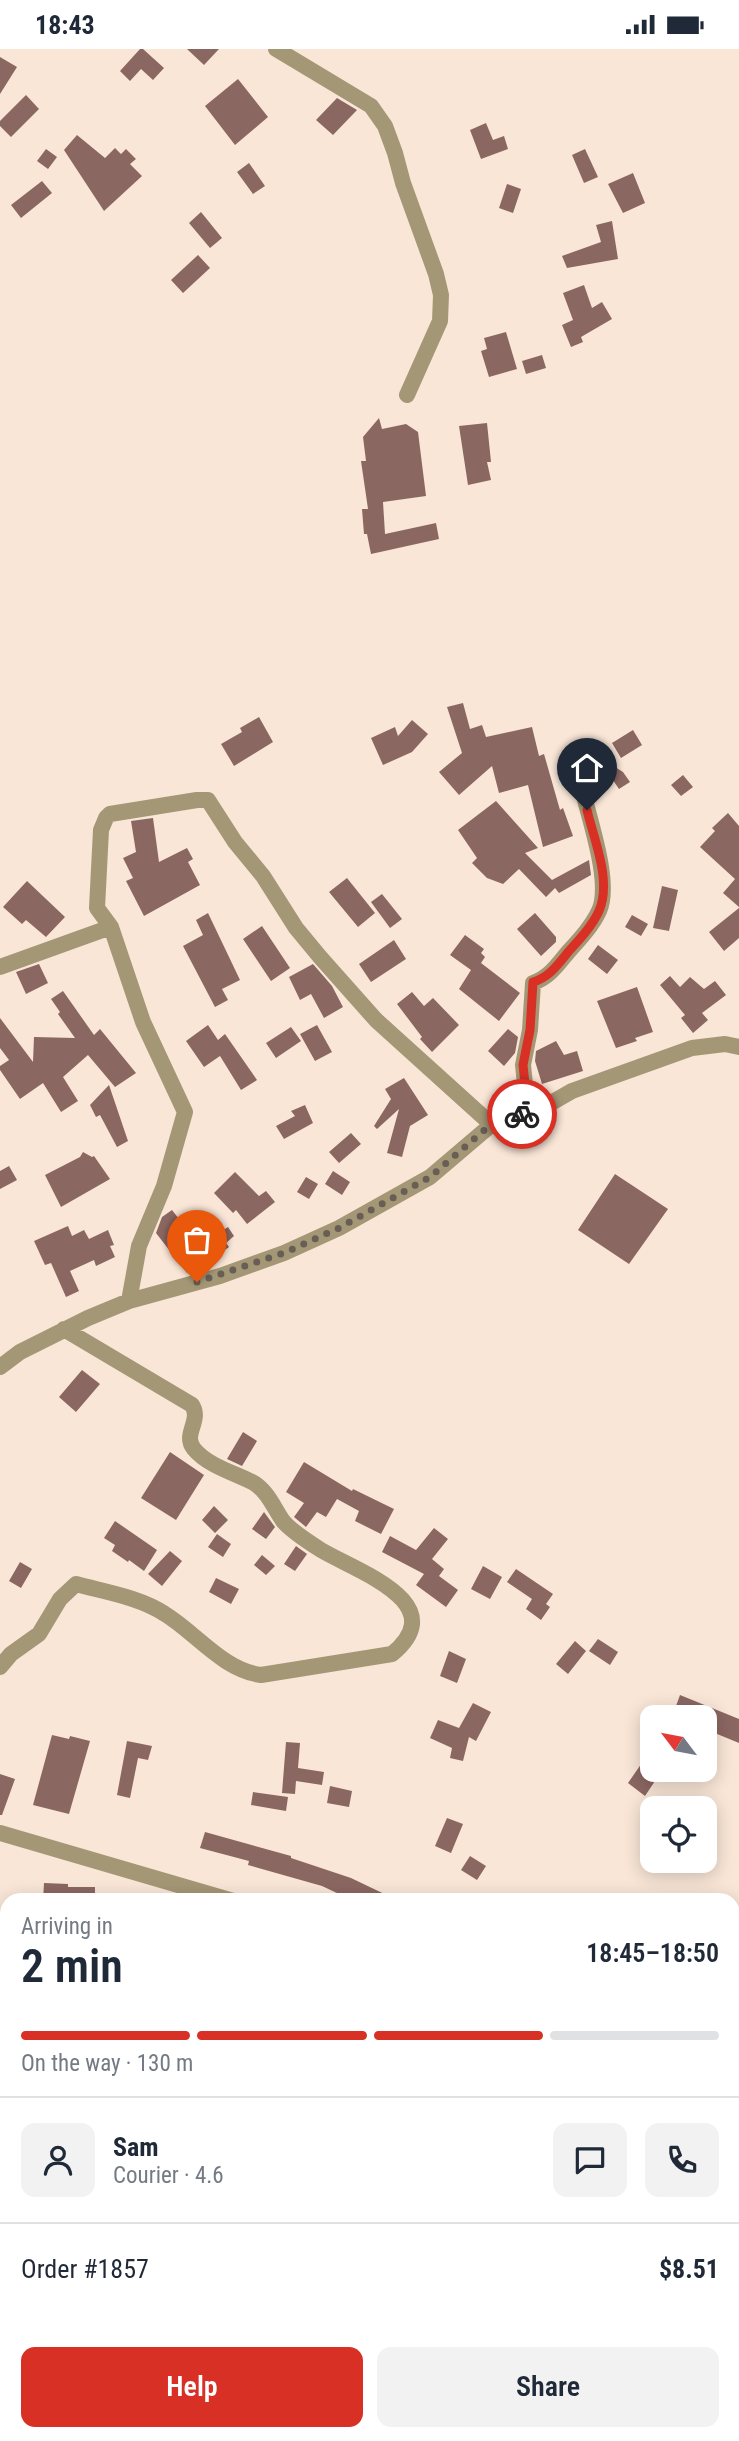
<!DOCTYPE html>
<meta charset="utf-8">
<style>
:root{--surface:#fff;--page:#f2f2f3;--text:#1f2937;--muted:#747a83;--line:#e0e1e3;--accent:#d93025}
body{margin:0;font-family:"Roboto Condensed",sans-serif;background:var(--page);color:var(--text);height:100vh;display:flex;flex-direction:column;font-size:26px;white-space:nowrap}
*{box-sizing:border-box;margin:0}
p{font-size:23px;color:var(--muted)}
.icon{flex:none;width:38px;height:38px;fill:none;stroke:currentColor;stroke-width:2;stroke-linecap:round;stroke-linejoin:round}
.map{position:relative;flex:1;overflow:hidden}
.panel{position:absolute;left:0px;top:1844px;width:740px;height:548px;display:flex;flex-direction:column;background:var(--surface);border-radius:21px 21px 0 0;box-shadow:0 4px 18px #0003}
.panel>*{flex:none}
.needle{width:46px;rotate:302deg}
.controls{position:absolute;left:640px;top:1656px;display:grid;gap:14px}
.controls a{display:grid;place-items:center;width:77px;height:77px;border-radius:14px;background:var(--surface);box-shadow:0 4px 18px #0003;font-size:35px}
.pin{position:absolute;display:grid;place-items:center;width:60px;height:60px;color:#fff;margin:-72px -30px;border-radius:50% 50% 50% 0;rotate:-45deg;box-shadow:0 0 7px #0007}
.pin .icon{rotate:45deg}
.courier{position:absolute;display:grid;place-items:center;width:70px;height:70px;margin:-35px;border:5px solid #d93025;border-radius:50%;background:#fff;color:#222;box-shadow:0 2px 9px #0007}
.head em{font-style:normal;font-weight:600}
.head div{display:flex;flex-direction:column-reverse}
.head{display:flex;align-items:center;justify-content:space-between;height:119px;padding:0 21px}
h1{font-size:46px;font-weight:600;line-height:52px}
.bar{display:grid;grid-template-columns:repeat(4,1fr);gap:10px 7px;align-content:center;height:84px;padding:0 21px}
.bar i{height:9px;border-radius:5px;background:var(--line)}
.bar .selected{background:var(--accent)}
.bar p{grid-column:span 4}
.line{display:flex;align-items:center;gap:18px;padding:0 21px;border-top:2px solid var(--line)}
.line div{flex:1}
.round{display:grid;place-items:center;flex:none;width:74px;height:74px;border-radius:14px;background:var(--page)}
.button{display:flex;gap:14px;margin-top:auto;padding:14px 21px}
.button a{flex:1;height:80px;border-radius:14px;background:var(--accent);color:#fff;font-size:28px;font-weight:600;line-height:80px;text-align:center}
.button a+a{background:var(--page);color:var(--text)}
.status{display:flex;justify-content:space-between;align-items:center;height:49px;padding:0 35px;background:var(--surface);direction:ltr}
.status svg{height:19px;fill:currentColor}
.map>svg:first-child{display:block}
.building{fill:#8b6762}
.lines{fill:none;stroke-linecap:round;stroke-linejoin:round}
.minor{stroke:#a49776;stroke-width:16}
.done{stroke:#695e56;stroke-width:7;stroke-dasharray:0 12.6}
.route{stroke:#d93025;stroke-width:9}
</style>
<div class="status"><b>18:43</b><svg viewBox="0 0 49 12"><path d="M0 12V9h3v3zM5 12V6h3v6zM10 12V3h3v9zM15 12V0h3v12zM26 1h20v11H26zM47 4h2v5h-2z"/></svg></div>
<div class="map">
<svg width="739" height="2392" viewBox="0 0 739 2392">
<rect width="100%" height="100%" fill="#f9e6d7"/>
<path class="building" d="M140,0H143L164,19L153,31L141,20L130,32L120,22Z
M187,0H219L204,16Z
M0,8L17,18L0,45Z
M238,30L268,68L235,96L205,57Z
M26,46L39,60L11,88L0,77V72Z
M337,49L357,61L333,86L316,71Z
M486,74L493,91L504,87L508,100L481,110L470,81Z
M77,86L105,109L115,99L121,105L126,100L136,110L130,115L142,127L104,162L64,101Z
M46,100L57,108L48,120L37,112Z
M585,100L598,128L584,134L572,106Z
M249,114L265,137L253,145L237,123Z
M633,124L645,154L623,164L608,135Z
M42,132L52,144L21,169L11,156Z
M507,135L521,140L513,164L499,159Z
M201,163L222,189L210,199L189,174Z
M612,172L618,210L567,219L562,207L601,193L596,176Z
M198,206L210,219L183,244L171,231Z
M584,236L592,259L602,253L612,270L581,288L583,293L571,298L562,276L573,271L563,244Z
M506,283L517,320L489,328L481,302L487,300L484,289Z
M542,306L546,319L526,325L522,312Z
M379,369L382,380L406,375L418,383L426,447L383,453L385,485L436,474L439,490L371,505L367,485H364L362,460H368L361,412H366L363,388Z
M487,374L491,413H487L491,431L468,436L459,377Z
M463,654L470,680L482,676L486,688L532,678L539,707L544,705L560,761L563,759L573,787L543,798L528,736L499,744L492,717L459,746L439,723L462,704L447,658Z
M259,668L273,693L234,717L221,695L242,683L240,679Z
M412,671L428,685L412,703L383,716L371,689L395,678L398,687Z
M633,681L642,696L621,709L612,694Z
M596,706L623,723L630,733L619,740Z
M683,726L693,738L681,747L671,736Z
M496,752L538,799L525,804L552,831L589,811L591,826L559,844L555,839L546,848L519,820L503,835L487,829L472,814L477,809L458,781Z
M728,764L739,777V858L723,844L735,830L700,798L715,782L712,779Z
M153,769L159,813L187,799L193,810L188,813L200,836L144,867L126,832L133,829L123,809L136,803L131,772Z
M347,829L375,864L358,878L329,843Z
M27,832L65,868L46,888L26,871L22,875L3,858Z
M662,837L678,841L669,882L653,879Z
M382,845L402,870L390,879L371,853Z
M739,859V889L724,902L709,883Z
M208,864L240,931L222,940L228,951L215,958L183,897L203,886L196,871Z
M535,864L556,888V893L541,907L517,880Z
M632,866L648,875L641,887L625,878Z
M262,877L290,919L271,932L243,890Z
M465,886L484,900L481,904L485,908L481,914L520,944L499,972L459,940L471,921L450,906Z
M394,891L406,910L371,933L359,915Z
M598,896L618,911L607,925L588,910Z
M39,915L48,934L26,945L16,923Z
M313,915L332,937L343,958L324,969L311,945L300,951L289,928Z
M670,927L680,938L690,928L704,940L715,932L726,946L702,964L708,971L693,984L681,969L685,966L660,936Z
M637,938L653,983L635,989L637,992L616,999L597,952Z
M63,942L94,986L100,980L136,1024L115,1038L88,1006L63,1028L78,1052L61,1063L43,1034L20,1050L0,1021V1017L9,1011L0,999V969L33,1013L34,988L75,989L58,965L60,963L51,950Z
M412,943L424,957L433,949L459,976L432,1003L420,990L422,988L397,955Z
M208,976L218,991L225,985L257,1031L241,1041L220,1007L204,1018L186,992Z
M317,976L332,1003L315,1012L300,985Z
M291,978L301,992L276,1009L266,994Z
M508,980L518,988L515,1004L504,1017L488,1002Z
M556,992L564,1006L577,1002L583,1022L542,1035L535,1012L536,1002Z
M404,1029L428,1066L410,1077L402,1108L387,1104L399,1060L377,1080L374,1077L391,1050L385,1040Z
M109,1036L128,1092L117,1098L100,1066L96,1068L90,1056Z
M305,1056L313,1074L284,1090L276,1077L295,1067L291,1062Z
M351,1084L361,1095L339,1114L329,1103Z
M83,1103L92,1108L94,1107L110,1130L61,1158L45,1126L80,1108Z
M9,1117L17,1131L0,1140V1122Z
M333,1122L350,1133L342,1146L325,1135Z
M235,1123L259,1147L266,1142L275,1153L247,1175L236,1161L233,1164L214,1144Z
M615,1125L668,1160L629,1215L578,1181Z
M306,1128L318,1135L309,1150L297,1143Z
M172,1161L200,1197L228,1178L234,1187L226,1194L229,1198L214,1209L211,1205L187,1224L156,1184L162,1168Z
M68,1177L72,1187L84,1181L89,1190L108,1181L114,1196L110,1197L115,1208L96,1217L94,1211L70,1222L79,1242L66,1248L51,1214L45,1216L34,1192Z
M82,1321L100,1335L76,1363L59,1348Z
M243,1383L257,1392L242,1417L227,1410Z
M170,1403L204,1426L176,1471L141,1449Z
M304,1413L352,1442L353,1440L394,1460L381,1485L355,1472L359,1462L337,1450L326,1468L317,1463L306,1478L294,1468L304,1454L286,1443Z
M214,1457L228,1471L215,1484L202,1471Z
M264,1463L275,1478L266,1490L252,1480Z
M115,1472L157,1501L144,1522L129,1511L128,1513L112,1502L115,1496L104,1489Z
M434,1479L448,1490L432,1510L444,1520L439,1527L458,1541L446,1558L416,1536L424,1525L382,1503L390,1487L416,1501Z
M217,1485L231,1495L223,1508L208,1498Z
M296,1497L307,1505L295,1522L284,1515Z
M170,1502L182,1512L162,1537L148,1525Z
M262,1506L275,1517L266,1526L254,1516Z
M20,1513L32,1520L21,1539L9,1532Z
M483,1517L502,1528L490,1550L471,1540Z
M516,1520L553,1545L546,1555L550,1558L541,1571L526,1560L532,1550L507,1533Z
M216,1529L239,1540L231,1555L209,1543Z
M598,1590L618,1603L610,1616L589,1602Z
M575,1592L586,1602L568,1625L556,1615Z
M449,1602L466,1610L457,1634L440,1627Z
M680,1646L739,1670V1694L705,1680V1668H672Z
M473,1654L491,1663L476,1692L469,1688L463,1712L450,1709L452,1699L430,1689L438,1671L459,1679Z
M52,1686L69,1690L70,1687L90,1692L69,1765L33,1756Z
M127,1692L152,1697L148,1711L138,1709L130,1749L117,1746Z
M286,1693L300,1694L298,1719L324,1723L322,1736L296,1732L295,1745L282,1744Z
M653,1698V1720H663L645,1747L628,1734Z
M0,1725L15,1730L2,1766H0Z
M330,1737L352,1742L349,1758L327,1754Z
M253,1743L288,1748L286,1762L251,1756Z
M447,1769L463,1775L451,1804L435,1797Z
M205,1783L291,1807V1809L351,1829L399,1852H354L322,1837L248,1816L249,1812L200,1799Z
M470,1807L486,1817L477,1831L461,1821Z
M44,1834L68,1835V1838H95V1852H43Z"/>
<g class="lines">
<path class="minor" d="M276,0L371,57L385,77L395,104L403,134L436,225L441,246L440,272L407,346
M0,918L111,878
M528,1064L523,1016L530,981L533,934C550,928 558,915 569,902C580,890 592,877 599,862C612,834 589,770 582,739
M129,1252L139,1197L164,1137L185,1063L143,973L111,878L97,859L101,781L106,769L110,765L197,751H208L235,793L263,827L296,879L320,908L376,971L491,1075
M0,1318L20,1303L88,1269L129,1252L220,1227L284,1204L339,1179L430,1128L497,1071L544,1058L572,1042L692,999L725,995L739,998
M0,1618L11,1605L39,1585L60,1550L76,1535C105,1543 139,1548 165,1565C196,1584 223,1621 261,1626L392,1605C454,1554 356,1522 321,1501C310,1494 291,1482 283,1472C274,1459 268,1443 254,1434C235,1424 208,1417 194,1400C182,1385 202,1372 192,1356L64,1280
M0,1784L233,1852
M733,2110L739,2113
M481,2385L483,2392"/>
</g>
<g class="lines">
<path class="done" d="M197,1233L284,1204L339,1179L430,1128L496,1071L522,1065"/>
<path class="route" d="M522,1065L528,1064L523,1016L530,981L533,933C550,928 558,915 569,902C580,890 592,877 599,862C612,832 594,791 587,761"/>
</g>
</svg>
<div class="controls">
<a><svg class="needle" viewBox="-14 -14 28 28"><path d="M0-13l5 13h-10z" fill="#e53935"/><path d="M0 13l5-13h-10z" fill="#747a83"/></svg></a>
<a><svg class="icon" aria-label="locate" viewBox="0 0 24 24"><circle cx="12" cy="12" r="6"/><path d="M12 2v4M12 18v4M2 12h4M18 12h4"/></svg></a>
</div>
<div class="pin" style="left:197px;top:1233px;background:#ea580c"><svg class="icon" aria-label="bag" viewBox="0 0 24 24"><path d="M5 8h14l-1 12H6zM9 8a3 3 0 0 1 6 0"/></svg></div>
<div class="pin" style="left:587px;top:761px;background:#1f2937"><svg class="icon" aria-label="home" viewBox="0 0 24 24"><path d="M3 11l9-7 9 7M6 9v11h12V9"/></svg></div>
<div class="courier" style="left:522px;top:1065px"><svg class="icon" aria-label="bike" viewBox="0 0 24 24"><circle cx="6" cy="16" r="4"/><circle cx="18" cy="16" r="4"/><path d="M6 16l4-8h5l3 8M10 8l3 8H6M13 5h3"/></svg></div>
<section class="panel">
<div class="head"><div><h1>2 min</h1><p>Arriving in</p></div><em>18:45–18:50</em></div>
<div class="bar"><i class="selected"></i><i class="selected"></i><i class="selected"></i><i></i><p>On the way · 130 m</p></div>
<div class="line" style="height:126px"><a class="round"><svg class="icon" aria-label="person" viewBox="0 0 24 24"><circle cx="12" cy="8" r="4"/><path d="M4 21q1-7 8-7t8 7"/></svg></a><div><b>Sam</b><p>Courier · 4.6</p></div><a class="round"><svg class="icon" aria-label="chat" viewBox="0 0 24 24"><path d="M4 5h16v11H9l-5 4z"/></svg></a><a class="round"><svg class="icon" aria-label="phone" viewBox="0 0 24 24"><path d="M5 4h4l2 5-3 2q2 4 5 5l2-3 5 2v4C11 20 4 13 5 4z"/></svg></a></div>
<div class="line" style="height:91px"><div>Order #1857</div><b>$8.51</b></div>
<div class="button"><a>Help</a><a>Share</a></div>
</section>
</div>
